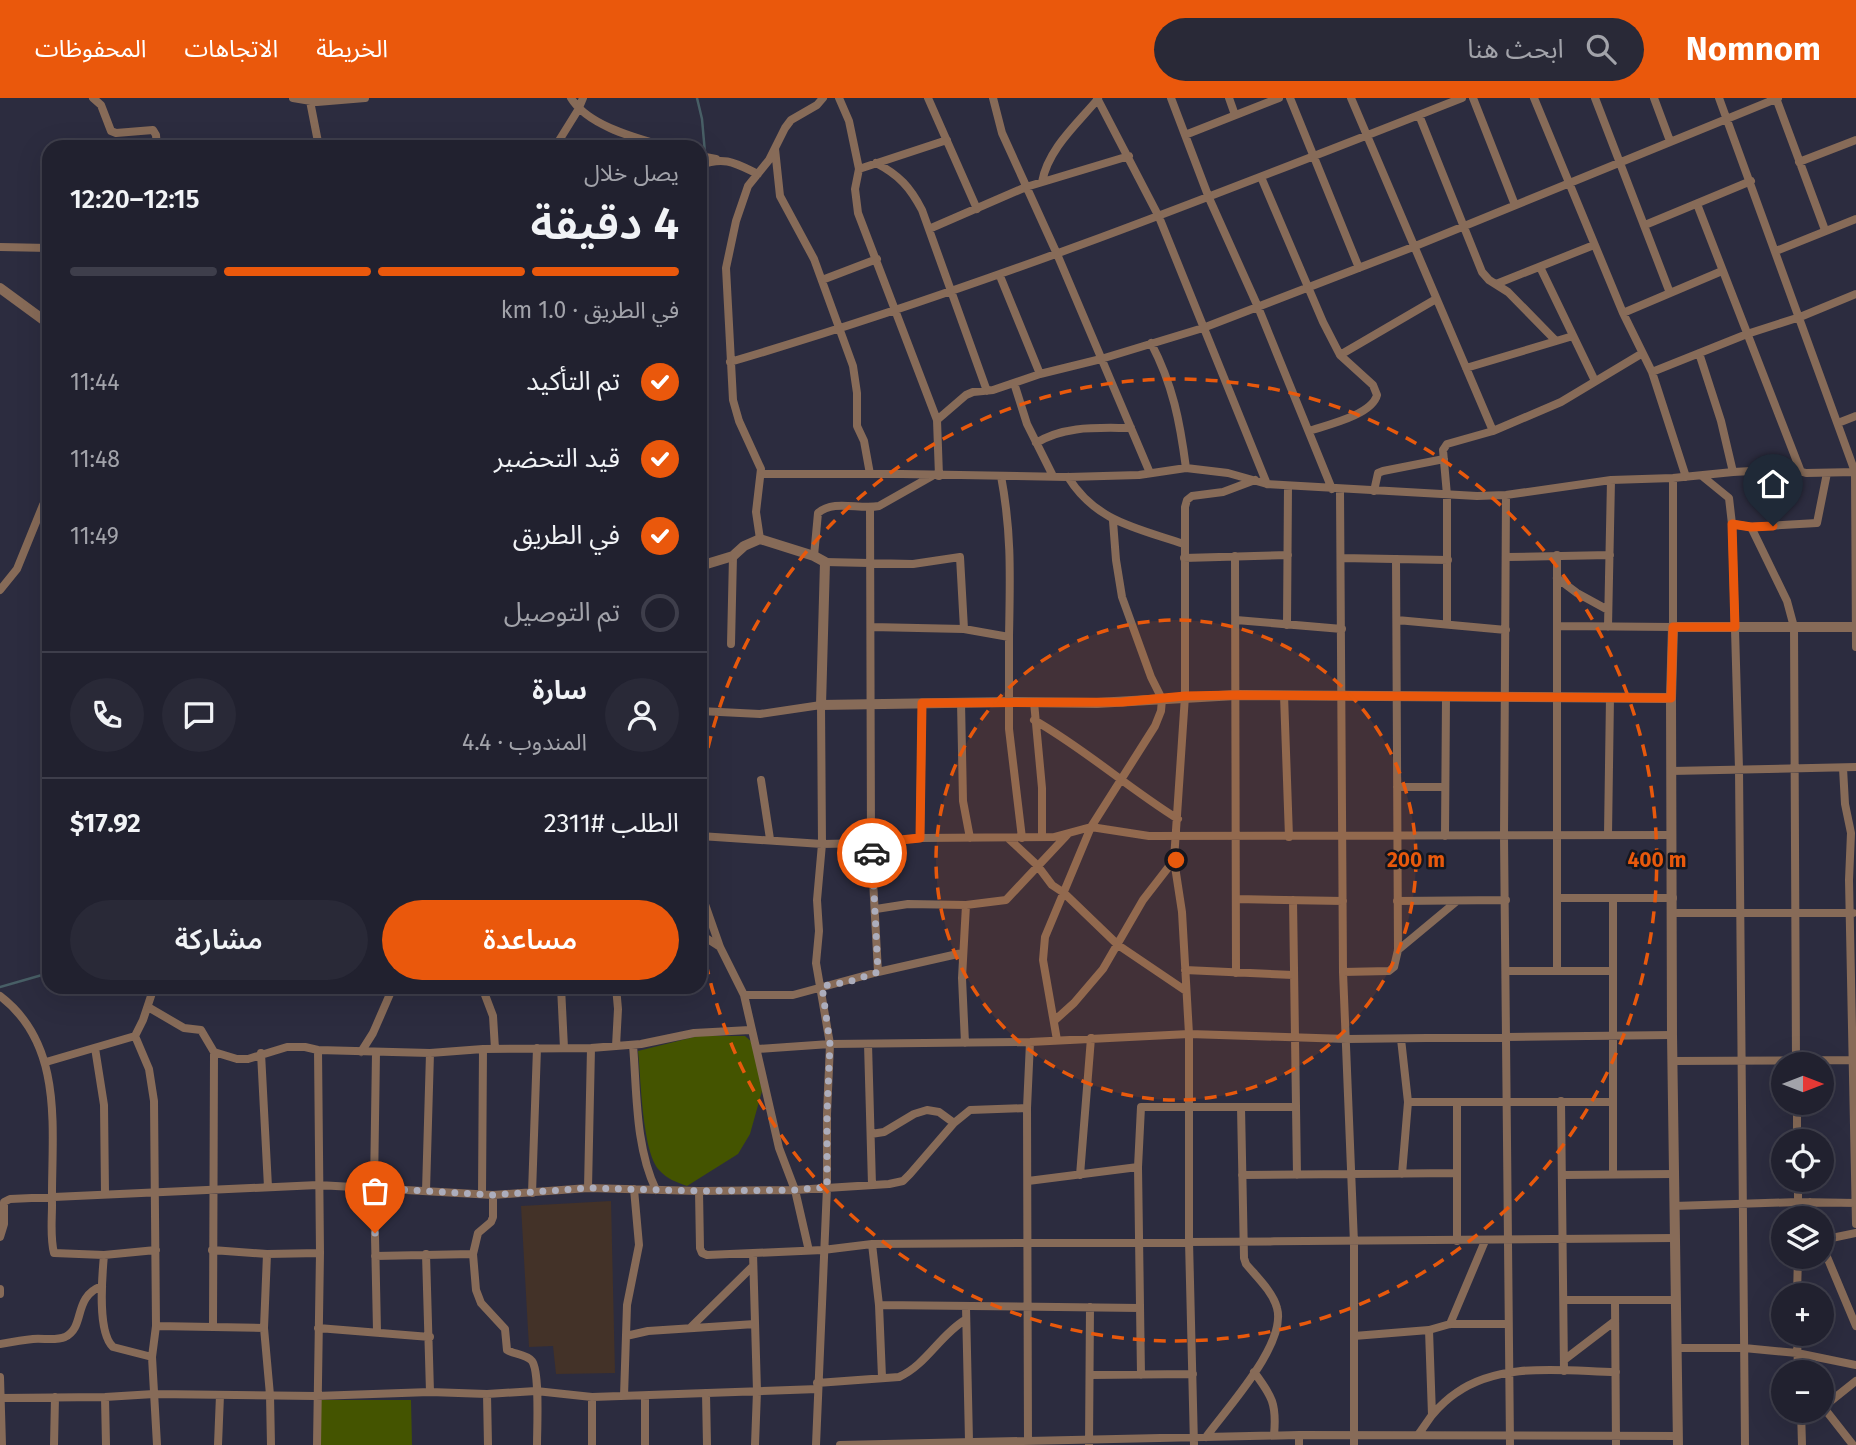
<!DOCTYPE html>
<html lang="ar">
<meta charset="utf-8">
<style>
:root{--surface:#21212f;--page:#292937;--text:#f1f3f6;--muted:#a2a3aa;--line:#3e3e4b;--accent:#ea580c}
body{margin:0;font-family:"Fira Sans","Noto Sans Arabic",sans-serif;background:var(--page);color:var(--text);direction:rtl;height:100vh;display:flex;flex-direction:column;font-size:26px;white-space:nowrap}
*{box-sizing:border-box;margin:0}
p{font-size:23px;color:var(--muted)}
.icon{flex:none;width:38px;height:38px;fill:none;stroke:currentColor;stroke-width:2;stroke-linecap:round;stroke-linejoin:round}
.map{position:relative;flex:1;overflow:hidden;direction:ltr}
.details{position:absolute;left:42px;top:42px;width:665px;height:854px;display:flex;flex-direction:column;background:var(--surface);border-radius:21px;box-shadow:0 7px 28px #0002,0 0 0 2px var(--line);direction:rtl}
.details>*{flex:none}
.needle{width:46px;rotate:90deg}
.buttons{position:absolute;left:1771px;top:954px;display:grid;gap:14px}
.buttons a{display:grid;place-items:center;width:63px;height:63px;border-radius:50%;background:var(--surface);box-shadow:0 7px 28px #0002,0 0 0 2px var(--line);font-size:35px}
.pin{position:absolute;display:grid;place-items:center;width:60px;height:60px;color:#fff;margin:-72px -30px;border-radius:50% 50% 50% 0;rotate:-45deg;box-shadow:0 0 7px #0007}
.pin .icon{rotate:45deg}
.courier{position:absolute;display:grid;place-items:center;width:70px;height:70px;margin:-35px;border:5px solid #ea580c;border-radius:50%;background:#fff;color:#222;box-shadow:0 2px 9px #0007}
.head em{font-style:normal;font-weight:600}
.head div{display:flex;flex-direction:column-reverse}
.head{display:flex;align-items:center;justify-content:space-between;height:119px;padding:0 28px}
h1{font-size:46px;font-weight:600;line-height:52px}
.bar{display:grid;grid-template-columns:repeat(4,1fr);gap:10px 7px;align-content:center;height:84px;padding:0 28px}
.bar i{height:9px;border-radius:5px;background:var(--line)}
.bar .on{background:var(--accent)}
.bar p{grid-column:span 4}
.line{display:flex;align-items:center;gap:18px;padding:0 28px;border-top:2px solid var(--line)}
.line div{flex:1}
.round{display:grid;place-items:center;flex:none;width:74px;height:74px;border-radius:37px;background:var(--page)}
ol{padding:0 28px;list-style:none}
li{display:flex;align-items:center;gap:21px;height:77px}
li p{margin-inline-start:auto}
li .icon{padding:7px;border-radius:50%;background:var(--accent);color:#fff;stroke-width:4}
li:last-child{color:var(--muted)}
li i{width:38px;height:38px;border:4px solid var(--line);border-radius:50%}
.cta{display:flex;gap:14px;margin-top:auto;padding:14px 28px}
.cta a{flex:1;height:80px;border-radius:42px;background:var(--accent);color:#fff;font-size:28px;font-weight:600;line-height:80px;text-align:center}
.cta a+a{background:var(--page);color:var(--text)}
header{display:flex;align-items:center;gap:42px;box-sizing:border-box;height:98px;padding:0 35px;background:var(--accent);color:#fff}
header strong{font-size:33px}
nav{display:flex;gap:38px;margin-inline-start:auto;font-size:24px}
.search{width:490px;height:63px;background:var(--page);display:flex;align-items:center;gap:18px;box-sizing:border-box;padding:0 24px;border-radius:38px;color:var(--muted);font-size:26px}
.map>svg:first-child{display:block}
.education{fill:#433228}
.green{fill:#445400}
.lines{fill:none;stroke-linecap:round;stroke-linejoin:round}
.stream{stroke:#485f66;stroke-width:2.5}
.minor{stroke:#876b58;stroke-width:8}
.tertiary{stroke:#876b58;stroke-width:10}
.done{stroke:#acadbc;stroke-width:7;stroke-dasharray:0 12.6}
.route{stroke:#ea580c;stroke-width:9}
.ring{fill:none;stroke:#e8590c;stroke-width:3.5;stroke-dasharray:12 9}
.centre{fill:#e8590c;stroke:#15161e;stroke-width:3.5}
.ring-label{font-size:21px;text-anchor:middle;font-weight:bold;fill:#e8590c;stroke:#15161e;stroke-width:5;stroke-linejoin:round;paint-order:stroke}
</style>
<header>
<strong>Nomnom</strong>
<div class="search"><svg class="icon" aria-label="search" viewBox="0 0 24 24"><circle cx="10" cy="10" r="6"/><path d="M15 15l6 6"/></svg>ابحث هنا</div>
<nav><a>الخريطة</a><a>الاتجاهات</a><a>المحفوظات</a></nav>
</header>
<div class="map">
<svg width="1856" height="1347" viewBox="0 0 1856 1347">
<rect width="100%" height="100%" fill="#2c2c3f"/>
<path class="education" d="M611,1103L615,1275L556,1276L553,1248L529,1249L521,1108Z"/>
<path class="green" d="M698,938H745L753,945L762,993L750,1036L738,1056L687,1088C676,1084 667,1081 659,1072C642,1053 641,980 638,953Z
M320,1302H411L412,1347H321Z"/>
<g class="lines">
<path class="stream" d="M697,0L702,21L705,55
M700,102L703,97L706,69
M0,889L49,875"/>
<path class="minor" d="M93,0L101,7L111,33L116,35L153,32L156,37L157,49
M293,0L317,4L365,0
M571,0C588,28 636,40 667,49
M839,0L849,23L859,71L855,91L858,115L937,322L939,378
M928,0L977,111
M993,0L1002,35L1057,156L1150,375
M1097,0L1159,119L1267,386
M1171,0L1209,100L1258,209L1332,391
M1229,0L1235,17
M1290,0L1359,170
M1351,0L1493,333
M1473,0L1515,107
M1534,0L1623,215L1652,274L1686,379
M1595,0L1670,195
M1654,0L1670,43
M1719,0L1855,374L1856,549
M1776,0L1825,132
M310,3L319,49
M1419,17L1482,174L1489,182L1508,194L1556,243
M1185,37L1279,0
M555,49L578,12L583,0
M775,51L780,98L814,161L853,268L857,295V328L864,343L870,376
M700,58L716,61
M1799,64L1856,42
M876,65C899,77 910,89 922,112L987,293
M700,67C725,58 735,65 758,76
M859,71L947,42
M1261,79L1323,224L1340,257L1373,287L1377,297C1372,317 1327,327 1309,333
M1042,84C1048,51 1077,26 1098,1
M1697,106L1801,374
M1645,127L1751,83
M929,131L1026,89L1129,58
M0,149L49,150
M1776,153L1856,121
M1540,169L1595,283
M1000,178L1040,276
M822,182L877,161
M1496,186L1594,147
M1623,215L1722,173
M1151,245C1173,287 1180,324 1186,370
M1699,255L1721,323L1733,374
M1340,257L1436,201
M730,264C979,191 1220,95 1462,0
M1466,270L1573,238
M1652,274L1747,236L1800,219L1856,196
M1014,285L1027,326L1053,378
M937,322L966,297L973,294L993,292L1040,276L1101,261L1203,230L1413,149L1778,0
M1838,325L1856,318
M1036,345C1065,327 1099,330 1131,330
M761,376H902L1068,379L1139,377L1186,370L1228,375L1267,386L1477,398L1506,397L1611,382L1673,380L1733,374L1792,371L1806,375L1856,374
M1001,378C1012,436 1010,481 1009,539
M1702,378L1729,400L1732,426L1739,671L1745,1347
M1068,379C1096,424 1137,430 1184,446
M1340,392L1343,874L1354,1145V1347
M1374,393L1378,375L1383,373L1444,361
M1506,397L1504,738L1510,1347
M870,410L871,745L878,874
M1732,426L1751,429L1817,425L1827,375
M1751,429L1787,503L1794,529L1796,966
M760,441L756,414L761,371L739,323L733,302L726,170L736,123L748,88L769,62L785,30L791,22L817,7L823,0
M814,458L818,415C834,401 859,412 879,408L932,378
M1235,458L1236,875
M1507,459L1610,457
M1184,460L1288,457
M1341,460L1448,462
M825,464L913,466L960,459L964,531
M1557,480L1577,495L1608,512
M0,492L17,471L43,407L49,401
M1236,522L1342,531
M1397,522L1506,532
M1447,525V397L1443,352L1447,346L1493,333L1561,304L1641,256
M1287,527L1288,388
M1558,528L1673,529V380
M871,529L964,531L1009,539V631L1022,740
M1608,529L1611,382
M731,546L733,458
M1284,597L1289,739
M961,604L963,703L970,740
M1034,604L1042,690V739
M700,613L760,616L821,607L822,746L817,802L819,833L816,865L830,946L827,1016V1089L816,1347
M1034,622C1085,651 1128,690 1178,721
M1843,670L1845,706L1851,735L1849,782L1856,1126
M1671,673L1856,669
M761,682L770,741
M1397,689H1445
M1608,737L1610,599
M700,738L822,746L871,745L920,740L922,605
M1445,738L1446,599
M920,740L1054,739L1091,729L1149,738L1671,737
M1008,740L1037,767L1052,787L1064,795L1118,847L1186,893
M700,792L720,849L744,897L779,1050L795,1092L809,1153
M1557,800H1673
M1613,800V1076
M1236,801L1343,803
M1293,802L1297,1077
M1397,803L1506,802
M876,811L908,806L966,807L1006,802L1067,737
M1673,815H1853
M700,836L720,849
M1398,852L1457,803
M1185,872L1293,877
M1507,873H1612
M1557,873V457
M1343,874L1389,873L1394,869L1398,852L1396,461
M482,889L493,918L495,951
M561,889L564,950
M616,889L618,911L616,948
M744,897H793L878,874L962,855
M0,898C66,948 51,1035 52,1107C52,1122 50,1140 54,1155L104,1157L156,1152
M148,909L184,930L201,932L214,954L213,1229
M1054,923L1074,905L1103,871L1143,802L1174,762
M135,938L149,971L154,1003L156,1228L152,1259L157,1347
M1401,941L1408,1004L1402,1076
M1057,942L1043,862L1045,839L1091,729L1155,628L1161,613L1162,601L1151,579L1122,499L1116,462L1113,423
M965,945L962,880L966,807
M868,946L872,1087
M633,947C637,994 635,1048 656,1092
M95,950L104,1007L105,1095
M758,951L830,946L1030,944L1189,936L1347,941L1672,937
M214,954L237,961H248L287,949H305L318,952L430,955L483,951L591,950L641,946L694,935L750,932
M361,954L373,935L393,889
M376,954L374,1090L377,1233
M261,955L268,1089
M1672,963L1856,962
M46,964L135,938L143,922L154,889
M1561,1003L1564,1273
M1408,1004H1613
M1797,1004V1043
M1457,1005V1143
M871,1036L884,1034L914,1016L927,1012L939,1014L954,1025
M1080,1077L1091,940
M1242,1077L1457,1075
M1562,1077L1674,1076
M1798,1082V1120
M1028,1083L1138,1069
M588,1090L591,950
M426,1093L430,955
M699,1093L700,1150L702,1155L707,1157L823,1152L872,1146C1139,1143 1407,1144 1674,1140
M532,1095L537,950
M482,1096L483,951
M493,1097V1119L491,1124L478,1135L473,1156L476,1192L481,1205L505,1231L507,1252C513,1256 527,1256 532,1263C540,1274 537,1331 537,1347
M1674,1108L1798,1104L1856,1105
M1809,1120L1810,1104
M0,1139L4,1126V1104L10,1101L318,1087L493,1097L588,1090L699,1093L795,1092L889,1086L903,1083L910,1076L954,1025L970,1012L1027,1010
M1822,1142L1856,1135
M872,1146L879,1207L882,1279
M1822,1147L1856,1228
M212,1152L267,1156L320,1155
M753,1155L757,1293L755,1347
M267,1156L264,1230L270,1297L271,1347
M426,1156L430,1294
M104,1157C102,1179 97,1234 113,1249L152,1259
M375,1158L473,1156
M0,1191V1196
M1797,1197L1798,1158
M1564,1202H1676
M1615,1202L1616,1347
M879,1207L1140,1210
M966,1209L969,1343
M1450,1226L1485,1143
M156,1228L264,1230
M318,1230L430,1239
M690,1230L753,1168
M1797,1236L1798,1274
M626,1238L648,1233L755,1226
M1354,1238L1429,1232L1450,1226H1508
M0,1246C11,1244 22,1242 33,1241C43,1240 56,1243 65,1239C86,1229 72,1199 102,1188
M1677,1250H1744L1797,1255L1856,1267
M1564,1262L1615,1223
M1254,1274C1272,1298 1277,1306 1274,1337
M1090,1277L1193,1276
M1141,1277L1138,1069L1141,1009H1296
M0,1279L2,1347
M817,1285L899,1279C926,1267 940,1237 965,1222
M706,1295L707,1347
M487,1296L488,1347
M624,1298L627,1207L639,1147L634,1091
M645,1298V1347
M105,1299L106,1347
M0,1300L105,1299L154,1296L316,1298L430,1294L487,1296L536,1293L592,1299L818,1291
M1822,1310L1856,1283
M1824,1310L1853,1347
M1801,1312L1802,1347
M1432,1317C1439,1309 1447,1301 1456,1295C1501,1263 1564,1273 1616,1274
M1418,1337L1432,1317L1429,1232
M1206,1339C1227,1310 1287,1246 1277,1210C1273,1194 1256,1178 1246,1166L1244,1160L1241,1009
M54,1347L55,1299
M218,1347L220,1297
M317,1347L320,1155L318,952
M592,1347V1299
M840,1347L1299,1337L1678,1338
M1028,1347L1027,1010L1030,944
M1089,1347L1090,1209
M1194,1347L1189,1143V936L1182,814L1174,762L1185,598V409L1187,402L1192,398L1223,394L1255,382
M1299,1347V1337"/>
<path class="tertiary" d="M0,190L49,226
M700,468L733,458L744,448L760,441L814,458L825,464L821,607L1008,604L1097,605L1236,597L1671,600
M1678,1347L1672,937L1671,600L1673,529H1856"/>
</g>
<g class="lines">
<path class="done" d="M375,1135L374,1090L493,1097L589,1090L699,1093L795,1092L827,1089V1016L830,946L822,888L848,884L878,874L872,755"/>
<path class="route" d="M872,755L871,745L920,740L922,605L1122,604L1185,598L1236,597L1671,600L1673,529H1735L1732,426L1751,429L1773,428"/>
</g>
<circle cx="1176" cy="762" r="240" fill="#e8590c" fill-opacity=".12"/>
<g class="ring">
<circle cx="1176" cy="762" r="240"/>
<path d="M700 691A481 481 0 1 1 700 833"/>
</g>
<circle cx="1176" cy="762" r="10" class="centre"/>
<g class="ring-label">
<text x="1416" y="769">200 m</text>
<text x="1657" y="769">400 m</text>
</g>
</svg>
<div class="buttons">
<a><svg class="needle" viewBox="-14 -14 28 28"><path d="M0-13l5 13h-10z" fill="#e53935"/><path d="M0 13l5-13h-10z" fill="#a2a3aa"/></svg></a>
<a><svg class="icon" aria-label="locate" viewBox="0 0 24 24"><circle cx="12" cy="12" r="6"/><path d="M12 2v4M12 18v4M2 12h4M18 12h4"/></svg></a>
<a><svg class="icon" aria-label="layers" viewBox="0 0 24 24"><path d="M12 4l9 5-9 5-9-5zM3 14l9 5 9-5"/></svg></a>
<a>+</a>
<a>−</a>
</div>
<div class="pin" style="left:375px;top:1135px;background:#ea580c"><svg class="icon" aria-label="bag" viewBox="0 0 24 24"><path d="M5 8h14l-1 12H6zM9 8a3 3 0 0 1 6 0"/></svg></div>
<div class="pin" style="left:1773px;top:428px;background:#1f2937"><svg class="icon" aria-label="home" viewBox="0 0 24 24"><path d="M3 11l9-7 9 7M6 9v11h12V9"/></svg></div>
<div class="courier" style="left:872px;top:755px"><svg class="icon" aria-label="car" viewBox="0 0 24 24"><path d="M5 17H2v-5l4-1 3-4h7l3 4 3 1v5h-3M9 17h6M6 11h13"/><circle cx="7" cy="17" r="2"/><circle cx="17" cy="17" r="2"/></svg></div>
<section class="details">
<div class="head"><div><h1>4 دقيقة</h1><p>يصل خلال</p></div><em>12:15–12:20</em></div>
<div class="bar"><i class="on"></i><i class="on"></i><i class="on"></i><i></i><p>في الطريق · 1.0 km</p></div>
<ol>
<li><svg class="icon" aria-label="check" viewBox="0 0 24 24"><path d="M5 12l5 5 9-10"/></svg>تم التأكيد<p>11:44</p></li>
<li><svg class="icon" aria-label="check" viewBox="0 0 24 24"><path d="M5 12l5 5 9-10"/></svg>قيد التحضير<p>11:48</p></li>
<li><svg class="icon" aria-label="check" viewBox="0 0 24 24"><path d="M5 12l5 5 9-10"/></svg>في الطريق<p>11:49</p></li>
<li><i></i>تم التوصيل</li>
</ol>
<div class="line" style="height:126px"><a class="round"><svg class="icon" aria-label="person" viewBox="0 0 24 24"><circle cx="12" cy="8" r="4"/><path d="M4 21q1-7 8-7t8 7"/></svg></a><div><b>سارة</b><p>المندوب · 4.4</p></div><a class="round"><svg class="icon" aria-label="chat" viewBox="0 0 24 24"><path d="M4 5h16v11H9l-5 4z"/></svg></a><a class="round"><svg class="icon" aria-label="phone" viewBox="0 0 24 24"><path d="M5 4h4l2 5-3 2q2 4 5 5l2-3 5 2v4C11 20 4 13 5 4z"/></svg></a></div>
<div class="line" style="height:91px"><div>الطلب #2311</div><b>$17.92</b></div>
<div class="cta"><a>مساعدة</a><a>مشاركة</a></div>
</section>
</div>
